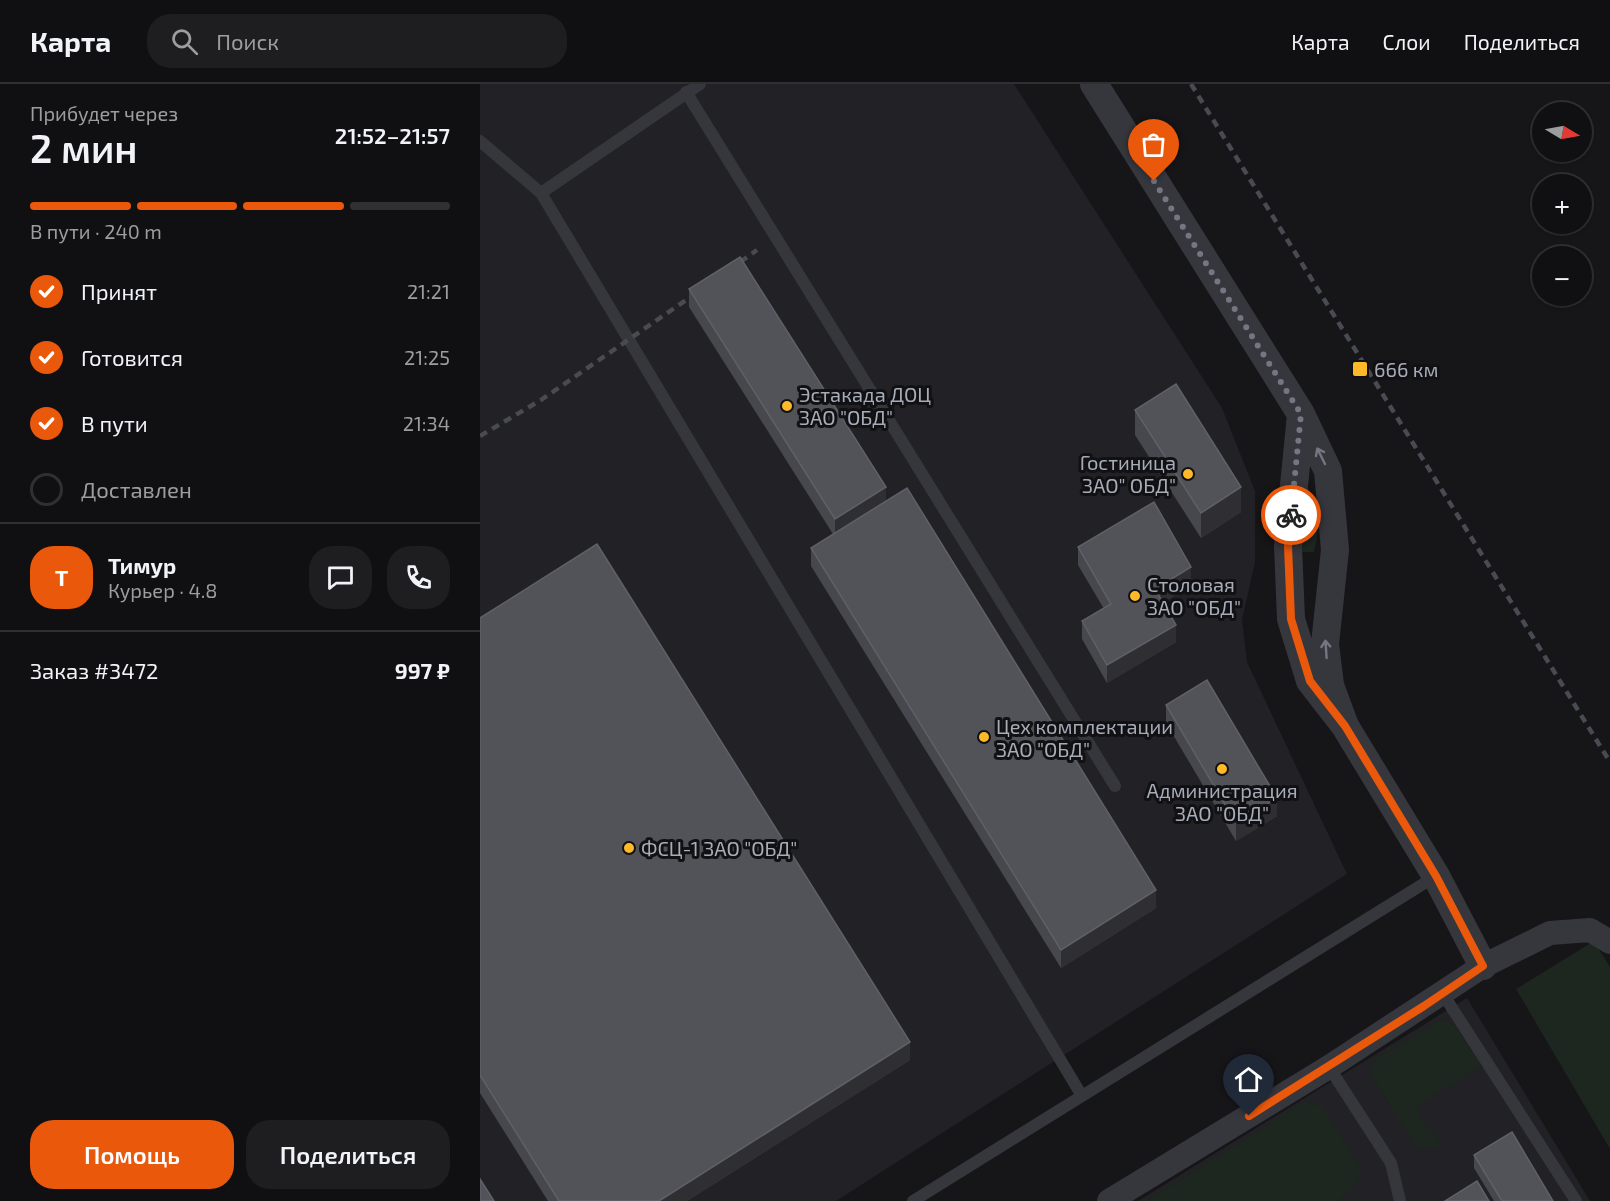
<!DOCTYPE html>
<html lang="ru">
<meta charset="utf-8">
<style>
:root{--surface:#101012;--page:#1e1e20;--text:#f1f3f6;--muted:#9c9d9f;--line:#303032;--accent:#ea580c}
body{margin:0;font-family:"Exo 2",sans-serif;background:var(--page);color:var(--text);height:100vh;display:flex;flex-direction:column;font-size:22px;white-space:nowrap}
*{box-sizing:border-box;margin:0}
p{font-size:20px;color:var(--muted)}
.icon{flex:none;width:33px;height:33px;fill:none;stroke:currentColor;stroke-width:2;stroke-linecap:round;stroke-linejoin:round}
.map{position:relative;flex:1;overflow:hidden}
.sheet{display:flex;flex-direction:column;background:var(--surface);width:480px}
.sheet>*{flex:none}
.needle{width:39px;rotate:100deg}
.fabs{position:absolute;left:1052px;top:18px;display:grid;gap:12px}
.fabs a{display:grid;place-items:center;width:60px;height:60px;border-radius:50%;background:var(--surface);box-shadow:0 2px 4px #0004,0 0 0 2px var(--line);font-size:30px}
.pin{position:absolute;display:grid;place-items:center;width:51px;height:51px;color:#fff;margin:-62px -26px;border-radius:50% 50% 50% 0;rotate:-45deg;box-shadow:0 0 6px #0007}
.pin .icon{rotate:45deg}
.courier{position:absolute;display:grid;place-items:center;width:60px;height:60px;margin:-30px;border:4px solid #ea580c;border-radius:50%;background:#fff;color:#222;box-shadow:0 2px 8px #0007}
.headline em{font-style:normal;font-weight:600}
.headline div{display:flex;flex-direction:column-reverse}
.headline{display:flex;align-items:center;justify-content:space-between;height:102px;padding:0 30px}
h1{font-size:39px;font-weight:600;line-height:45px}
.bar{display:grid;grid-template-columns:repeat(4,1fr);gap:9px 6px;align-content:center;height:72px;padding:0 30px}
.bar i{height:8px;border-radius:4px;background:var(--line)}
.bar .selected{background:var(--accent)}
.bar p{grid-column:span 4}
.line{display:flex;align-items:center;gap:15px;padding:0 30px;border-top:2px solid var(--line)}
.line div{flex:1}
.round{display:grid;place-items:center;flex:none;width:63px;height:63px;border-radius:24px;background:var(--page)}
ol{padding:0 30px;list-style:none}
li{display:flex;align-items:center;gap:18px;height:66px}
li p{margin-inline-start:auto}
li .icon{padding:6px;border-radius:50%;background:var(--accent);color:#fff;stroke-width:4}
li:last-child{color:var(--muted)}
li i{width:33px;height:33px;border:3px solid var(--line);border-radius:50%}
.button{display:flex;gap:12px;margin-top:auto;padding:12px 30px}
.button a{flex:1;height:69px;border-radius:24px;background:var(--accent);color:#fff;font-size:24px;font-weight:600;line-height:69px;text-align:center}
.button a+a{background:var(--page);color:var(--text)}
header{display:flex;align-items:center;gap:36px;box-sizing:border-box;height:84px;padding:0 30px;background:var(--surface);border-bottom:2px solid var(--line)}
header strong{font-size:28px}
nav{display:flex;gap:33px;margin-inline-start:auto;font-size:21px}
.search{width:420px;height:54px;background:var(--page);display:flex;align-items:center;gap:15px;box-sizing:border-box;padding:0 21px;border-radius:24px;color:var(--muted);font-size:22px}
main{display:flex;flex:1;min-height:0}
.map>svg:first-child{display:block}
.built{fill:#222125}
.green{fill:#1d261f}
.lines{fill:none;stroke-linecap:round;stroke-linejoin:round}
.service{stroke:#36373d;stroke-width:12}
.minor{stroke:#36373d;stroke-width:24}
.tertiary{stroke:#36373d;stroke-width:28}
.rail{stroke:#494b52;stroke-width:4.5;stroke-dasharray:8 6;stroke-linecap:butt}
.wall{fill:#47484d}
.shaded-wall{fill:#2f2f33}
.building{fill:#525259;stroke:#5f6068;stroke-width:1.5}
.oneway{stroke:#747781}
.done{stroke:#747781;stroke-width:6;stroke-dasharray:0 10.8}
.route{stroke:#ea580c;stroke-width:8}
.poi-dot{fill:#fdb928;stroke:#111013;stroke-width:2}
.labels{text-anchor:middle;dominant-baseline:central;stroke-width:6;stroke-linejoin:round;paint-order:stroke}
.poi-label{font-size:20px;fill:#a7acb9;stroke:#111013;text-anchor:start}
</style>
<header>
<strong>Карта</strong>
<div class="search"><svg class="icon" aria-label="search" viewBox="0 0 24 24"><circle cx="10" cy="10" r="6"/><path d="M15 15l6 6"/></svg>Поиск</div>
<nav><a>Карта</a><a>Слои</a><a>Поделиться</a></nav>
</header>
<main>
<section class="sheet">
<div class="headline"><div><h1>2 мин</h1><p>Прибудет через</p></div><em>21:52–21:57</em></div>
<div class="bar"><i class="selected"></i><i class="selected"></i><i class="selected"></i><i></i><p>В пути · 240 m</p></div>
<ol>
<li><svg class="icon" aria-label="check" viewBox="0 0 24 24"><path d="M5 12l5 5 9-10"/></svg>Принят<p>21:21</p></li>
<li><svg class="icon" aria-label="check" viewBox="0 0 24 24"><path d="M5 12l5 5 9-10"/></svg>Готовится<p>21:25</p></li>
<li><svg class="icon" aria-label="check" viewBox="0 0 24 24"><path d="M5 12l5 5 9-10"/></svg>В пути<p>21:34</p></li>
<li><i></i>Доставлен</li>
</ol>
<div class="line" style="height:108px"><b class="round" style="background:var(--accent);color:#fff">Т</b><div><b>Тимур</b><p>Курьер · 4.8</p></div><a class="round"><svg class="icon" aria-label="chat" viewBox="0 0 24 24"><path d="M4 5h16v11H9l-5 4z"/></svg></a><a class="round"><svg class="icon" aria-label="phone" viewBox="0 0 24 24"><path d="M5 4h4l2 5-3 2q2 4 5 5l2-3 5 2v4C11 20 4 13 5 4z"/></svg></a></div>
<div class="line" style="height:78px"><div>Заказ #3472</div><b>997 ₽</b></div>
<div class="button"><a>Помощь</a><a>Поделиться</a></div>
</section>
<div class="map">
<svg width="1130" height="1117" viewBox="0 0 1130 1117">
<rect width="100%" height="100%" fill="#161518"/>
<path class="built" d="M0,0H534L742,324L775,407V478L762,536L767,578L867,790L356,1117H0Z
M987,914L1110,1117H658Z"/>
<path class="green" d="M829,405C840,428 840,443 834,468H822V406Z
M1114,857L1130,883V1065L1036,905Z
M962,935L975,942L1002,982L935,1024L964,1064H937L892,993V983L897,974Z
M825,1017L845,1024L879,1081V1093L871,1108L857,1117H667Z"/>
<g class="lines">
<path class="service" d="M206,8L635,702
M0,57L61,109L220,0
M61,109L602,1012
M963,910L1096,1117
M849,983L911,1079L920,1117
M433,1117L956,792"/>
<path class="minor" d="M629,1117L849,983L1003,882L1070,849L1110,846L1130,858"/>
<path class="tertiary" d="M614,0L821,330L848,387L855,466L845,560L850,601L865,642
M821,331L808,462L811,535L830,597L865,642L956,792L1003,882"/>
<path class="rail" d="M711,0L1130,678
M249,186L277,166
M0,352L61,316L222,205"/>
</g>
<path class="wall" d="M209,205L406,418L676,824L581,884L331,482V464L353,450L209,223Z
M655,326L761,428L721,454L655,351Z
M598,463L711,501L683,518L696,558L627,599L602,555V537L624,525L598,481Z
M0,534L430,976L207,1117H68L0,1009Z
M686,621L797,732L756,757L686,639Z
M994,1071L1073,1117H1014L994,1084Z"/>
<path class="shaded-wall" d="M406,403V421L355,453V435Z
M761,403V428L721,454V429Z
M711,483V501L675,522V505Z
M696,541V558L627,599V581Z
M797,714V732L756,757V739Z
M676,806V824L581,884V866Z
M430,958V976L207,1117H179Z"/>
<path class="building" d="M260,173L406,403L355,435L209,205Z
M696,300L761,403L721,429L655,326Z
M427,404L676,806L581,866L331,464Z
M674,418L711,483L675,505L696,541L627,581L602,537L631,520L598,463Z
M117,460L430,958L179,1117H79L0,991V534Z
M727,596L797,714L756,739L686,621Z
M1032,1048L1073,1117H1022L994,1071Z
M0,1095L14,1117H0Z
M997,1097L1009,1117H965Z"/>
<defs><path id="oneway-shaft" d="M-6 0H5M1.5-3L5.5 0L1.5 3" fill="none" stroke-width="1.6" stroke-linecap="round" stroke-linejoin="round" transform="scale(1.5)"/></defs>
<g class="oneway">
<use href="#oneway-shaft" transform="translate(841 372) rotate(-116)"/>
<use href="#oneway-shaft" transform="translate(846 565) rotate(-94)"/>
</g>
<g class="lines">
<path class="done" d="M674,97L821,330L811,431"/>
<path class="route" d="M769,1032L944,922L1003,882L956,792L865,642L830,597L811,535L808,462L811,431"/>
</g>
<g class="poi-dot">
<rect x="872" y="277" width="16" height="16" rx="3"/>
<circle cx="307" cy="322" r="6"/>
<circle cx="708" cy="390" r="6"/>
<circle cx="655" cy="512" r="6"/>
<circle cx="504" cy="653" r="6"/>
<circle cx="742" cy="685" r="6"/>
<circle cx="149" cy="764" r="6"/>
</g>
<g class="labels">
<g class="poi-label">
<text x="894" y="285">666 км</text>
<text x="319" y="310">Эстакада ДОЦ<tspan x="319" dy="23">ЗАО "ОБД"</tspan></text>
<text x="696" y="378" text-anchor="end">Гостиница<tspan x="696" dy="23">ЗАО" ОБД"</tspan></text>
<text x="667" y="500">Столовая<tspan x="667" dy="23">ЗАО "ОБД"</tspan></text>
<text x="516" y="642">Цех комплектации<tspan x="516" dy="23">ЗАО "ОБД"</tspan></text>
<text x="742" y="706" text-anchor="middle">Администрация<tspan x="742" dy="23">ЗАО "ОБД"</tspan></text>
<text x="161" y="764">ФСЦ-1 ЗАО "ОБД"</text>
</g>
</g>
</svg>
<div class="fabs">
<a><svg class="needle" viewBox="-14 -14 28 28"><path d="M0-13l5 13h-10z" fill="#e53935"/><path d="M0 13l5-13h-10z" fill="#9c9d9f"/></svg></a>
<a>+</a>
<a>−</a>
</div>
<div class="pin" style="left:674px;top:97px;background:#ea580c"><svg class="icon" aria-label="bag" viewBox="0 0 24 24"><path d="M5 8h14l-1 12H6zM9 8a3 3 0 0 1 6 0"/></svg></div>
<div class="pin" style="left:769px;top:1032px;background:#1f2937"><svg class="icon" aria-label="home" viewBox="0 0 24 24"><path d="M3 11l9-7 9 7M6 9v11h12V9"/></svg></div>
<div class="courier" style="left:811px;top:431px"><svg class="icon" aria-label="bike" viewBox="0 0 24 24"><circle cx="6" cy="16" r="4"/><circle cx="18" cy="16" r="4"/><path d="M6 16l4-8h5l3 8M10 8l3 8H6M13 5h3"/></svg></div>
</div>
</main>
